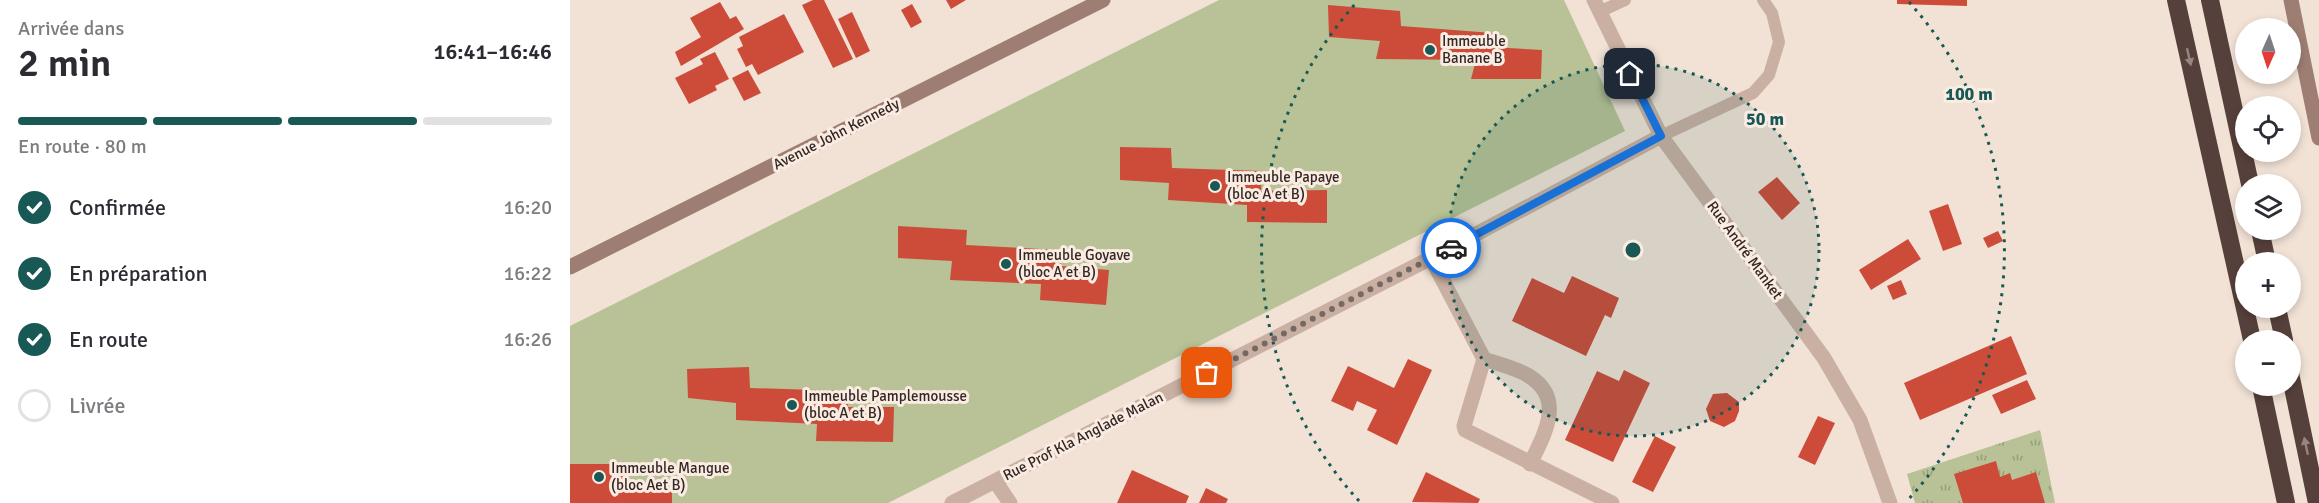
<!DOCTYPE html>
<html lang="fr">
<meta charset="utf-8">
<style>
:root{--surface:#fff;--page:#f2f2f3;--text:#2b2b33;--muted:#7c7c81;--line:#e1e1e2;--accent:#185855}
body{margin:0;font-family:Signika,sans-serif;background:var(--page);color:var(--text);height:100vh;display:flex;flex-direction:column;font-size:22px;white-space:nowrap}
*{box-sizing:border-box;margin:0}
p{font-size:20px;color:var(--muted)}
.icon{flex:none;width:33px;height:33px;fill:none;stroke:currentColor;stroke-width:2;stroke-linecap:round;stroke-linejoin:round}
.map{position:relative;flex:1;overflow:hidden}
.panel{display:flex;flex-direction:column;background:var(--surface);width:570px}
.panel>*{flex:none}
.needle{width:39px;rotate:183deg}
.tools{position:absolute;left:1665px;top:18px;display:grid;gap:12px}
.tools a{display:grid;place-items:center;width:66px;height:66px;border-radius:50%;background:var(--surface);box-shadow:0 3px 9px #0003;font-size:30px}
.pin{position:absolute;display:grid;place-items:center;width:51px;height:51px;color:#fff;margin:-26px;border-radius:12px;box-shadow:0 3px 9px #0006}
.courier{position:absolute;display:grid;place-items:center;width:60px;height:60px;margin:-30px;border:4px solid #1a73e8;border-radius:50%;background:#fff;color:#222;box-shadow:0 2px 8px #0007}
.headline em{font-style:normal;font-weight:600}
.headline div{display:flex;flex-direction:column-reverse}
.headline{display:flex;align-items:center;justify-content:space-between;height:102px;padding:0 18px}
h1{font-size:39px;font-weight:600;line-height:45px}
.bar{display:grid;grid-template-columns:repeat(4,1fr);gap:9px 6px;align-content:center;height:72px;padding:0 18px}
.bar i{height:8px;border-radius:4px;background:var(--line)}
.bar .on{background:var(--accent)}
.bar p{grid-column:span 4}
ol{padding:0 18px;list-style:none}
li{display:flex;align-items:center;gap:18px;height:66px}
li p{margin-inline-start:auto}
li .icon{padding:6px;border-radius:50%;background:var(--accent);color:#fff;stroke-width:4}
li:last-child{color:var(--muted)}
li i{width:33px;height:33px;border:3px solid var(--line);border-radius:50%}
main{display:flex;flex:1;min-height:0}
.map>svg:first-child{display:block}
.grass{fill:url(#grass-tufts)}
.garden{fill:#b8c296}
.building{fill:#cd4c39}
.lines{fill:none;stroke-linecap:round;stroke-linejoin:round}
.lane{stroke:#cab0a2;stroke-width:12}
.street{stroke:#cab0a2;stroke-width:15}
.secondary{stroke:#9e7e73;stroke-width:15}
.highway{stroke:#56403b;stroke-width:18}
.oneway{fill:#98857e}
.done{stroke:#766963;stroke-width:6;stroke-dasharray:0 10.8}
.route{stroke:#1a73e8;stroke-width:8}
.ring{fill:none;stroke:#185855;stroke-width:3;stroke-dasharray:3 6}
.poi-dot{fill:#185855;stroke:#faece2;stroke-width:2}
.labels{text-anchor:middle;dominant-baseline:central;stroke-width:6;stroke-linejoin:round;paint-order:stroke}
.poi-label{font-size:15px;fill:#342825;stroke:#faece2;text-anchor:start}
.street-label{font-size:15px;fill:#342825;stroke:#faece2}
.centre{fill:#185855;stroke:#faece2;stroke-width:3}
.ring-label{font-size:18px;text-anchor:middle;font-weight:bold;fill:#185855;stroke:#faece2;stroke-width:6;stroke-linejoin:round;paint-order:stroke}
</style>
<main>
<section class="panel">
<div class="headline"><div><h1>2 min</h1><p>Arrivée dans</p></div><em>16:41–16:46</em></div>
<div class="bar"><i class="on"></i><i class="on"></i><i class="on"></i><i></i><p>En route · 80 m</p></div>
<ol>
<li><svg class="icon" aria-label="check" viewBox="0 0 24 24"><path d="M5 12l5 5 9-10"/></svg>Confirmée<p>16:20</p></li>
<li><svg class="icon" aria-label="check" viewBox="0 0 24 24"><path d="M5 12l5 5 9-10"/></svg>En préparation<p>16:22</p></li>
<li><svg class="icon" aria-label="check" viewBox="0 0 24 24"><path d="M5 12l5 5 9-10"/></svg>En route<p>16:26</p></li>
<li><i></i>Livrée</li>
</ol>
</section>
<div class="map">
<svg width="1749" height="503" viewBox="0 0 1749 503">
<defs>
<pattern id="grass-tufts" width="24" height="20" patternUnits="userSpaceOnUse" patternTransform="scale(1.5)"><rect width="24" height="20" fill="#b8c296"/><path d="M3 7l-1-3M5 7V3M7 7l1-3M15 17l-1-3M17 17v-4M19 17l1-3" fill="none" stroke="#969e7a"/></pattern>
</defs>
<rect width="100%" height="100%" fill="#f2e2d6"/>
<path class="grass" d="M1470,430L1485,503H1345L1337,474Z"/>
<path class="garden" d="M649,0H994L1055,131L318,503H0V326Z"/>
<path class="building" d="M243,0H254L283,59L263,68L232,5Z
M376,0H396L381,9Z
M1327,0H1397V6L1327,4Z
M150,2L160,19L166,16L174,29L111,66L105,52L131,37L120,18Z
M342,4L352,22L341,28L331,10Z
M758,5L830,11L831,26L923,33L921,47L972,50L971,79H901L906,60L806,59L810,41L759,37Z
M282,12L300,51L286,58L268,19Z
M214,14L234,52L188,75L182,64L176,67L167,49L173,46L169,37Z
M145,52L159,79L145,86L147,90L119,104L105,78L133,64L130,59Z
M178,70L191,93L174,101L162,78Z
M550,147L601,148L602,168L692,171L691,191L757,190V223L677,222V205L598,200L599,183L550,180Z
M1207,177L1230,203L1212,220L1188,192Z
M1378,204L1392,244L1373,251L1359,211Z
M328,226L397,230L396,245L491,250V266L539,270L536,305L470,300L471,284L380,280L382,261L328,258Z
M1428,231L1433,241L1418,248L1413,238Z
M1338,239L1351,259L1301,290L1289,270Z
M1002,276L1049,298L1041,318L1035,315L1016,356L942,321L962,278L994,293Z
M1331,280L1337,294L1323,300L1317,286Z
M1441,336L1457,374L1350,420L1334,383Z
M838,359L862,370L827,445L797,430L807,410L787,401L783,411L761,401L778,366L824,388Z
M179,367L180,388L277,391L278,407H324L323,442L246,441L247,424L166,420V403L118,398L117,369Z
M1054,370L1080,383L1043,462L995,440L1027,371L1049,381Z
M1457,380L1466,399L1431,414L1422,395Z
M1157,393L1169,402V411L1165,421L1154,427L1140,421L1136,409L1143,394Z
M1248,416L1265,423L1245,465L1228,457Z
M1085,436L1106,447L1083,492L1062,482Z
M1426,461L1430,477L1440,473L1442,480L1466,472L1475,503H1393L1384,474Z
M0,464H59V491L102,490V503H0Z
M562,470L619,496L616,503H547Z
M856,472L910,499L908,503L842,502Z
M636,488L658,499L656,503H629Z"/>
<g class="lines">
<path class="lane" d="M1029,12L1055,0
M1091,136L1183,93L1199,75L1209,42L1202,13L1193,0"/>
<path class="street" d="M1024,0L1091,136L1254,358L1290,420L1320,503
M861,258L914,359C928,364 946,368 959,376C996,399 974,435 960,464
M914,359L894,426L895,430L1042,503
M425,481L440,503
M382,503L861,258L1091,136"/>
<path class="secondary" d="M1721,0L1749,138
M0,267L533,0"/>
<path class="highway" d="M1606,0L1682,340
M1640,0L1680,184
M1690,230L1697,262
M1707,308L1714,340
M1720,373L1747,503
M1691,386L1716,503"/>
</g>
<defs><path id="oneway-solid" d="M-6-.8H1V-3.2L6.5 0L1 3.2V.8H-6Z" transform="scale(1.5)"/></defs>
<g class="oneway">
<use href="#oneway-solid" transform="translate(1619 57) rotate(77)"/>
<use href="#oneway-solid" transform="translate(1736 446) rotate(-102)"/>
</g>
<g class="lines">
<path class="done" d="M637,373L881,248"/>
<path class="route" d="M881,248L1091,136L1060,74"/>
</g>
<circle cx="1063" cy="250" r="186" fill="#185855" fill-opacity=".12"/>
<g class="ring">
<circle cx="1063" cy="250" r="186"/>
<path d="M789 501A371 371 0 0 1 787 2M1339 2A371 371 0 0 1 1337 501"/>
</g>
<g class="poi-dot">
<circle cx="860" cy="50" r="6"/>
<circle cx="645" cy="186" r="6"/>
<circle cx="436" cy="264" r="6"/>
<circle cx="222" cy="405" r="6"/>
<circle cx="29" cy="477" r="6"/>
</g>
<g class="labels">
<g class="poi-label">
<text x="872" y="41">Immeuble<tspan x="872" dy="17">Banane B</tspan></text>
<text x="657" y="177">Immeuble Papaye<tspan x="657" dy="17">(bloc A et B)</tspan></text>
<text x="448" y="255">Immeuble Goyave<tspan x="448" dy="17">(bloc A et B)</tspan></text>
<text x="234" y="396">Immeuble Pamplemousse<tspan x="234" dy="17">(bloc A et B)</tspan></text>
<text x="41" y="468">Immeuble Mangue<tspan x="41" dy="17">(bloc Aet B)</tspan></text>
</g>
<g class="street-label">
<text transform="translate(266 134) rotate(-27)">Avenue John Kennedy</text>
<text transform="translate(1175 250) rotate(54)">Rue André Manket</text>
<text transform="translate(513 436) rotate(-27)">Rue Prof Kla Anglade Malan</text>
</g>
</g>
<circle cx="1063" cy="250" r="9" class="centre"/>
<g class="ring-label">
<text x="1399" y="100">100 m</text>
<text x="1195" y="125">50 m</text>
</g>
</svg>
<div class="tools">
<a><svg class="needle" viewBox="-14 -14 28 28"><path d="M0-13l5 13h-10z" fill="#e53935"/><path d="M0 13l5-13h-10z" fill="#7c7c81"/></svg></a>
<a><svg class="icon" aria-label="locate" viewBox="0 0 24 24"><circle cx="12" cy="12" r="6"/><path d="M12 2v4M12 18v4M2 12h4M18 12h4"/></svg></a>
<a><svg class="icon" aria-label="layers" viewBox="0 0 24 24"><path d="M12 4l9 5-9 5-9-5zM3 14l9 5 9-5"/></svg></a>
<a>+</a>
<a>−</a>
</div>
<div class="pin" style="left:637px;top:373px;background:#ea580c"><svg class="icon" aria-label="bag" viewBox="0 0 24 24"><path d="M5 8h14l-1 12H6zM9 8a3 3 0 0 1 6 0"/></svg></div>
<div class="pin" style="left:1060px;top:74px;background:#1f2937"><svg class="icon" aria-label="home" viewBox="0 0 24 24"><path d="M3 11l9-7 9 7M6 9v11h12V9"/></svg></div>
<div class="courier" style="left:881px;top:248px"><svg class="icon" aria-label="car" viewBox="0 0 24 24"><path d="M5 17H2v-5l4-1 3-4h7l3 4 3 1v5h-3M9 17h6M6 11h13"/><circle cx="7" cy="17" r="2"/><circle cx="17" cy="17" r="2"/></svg></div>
</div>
</main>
